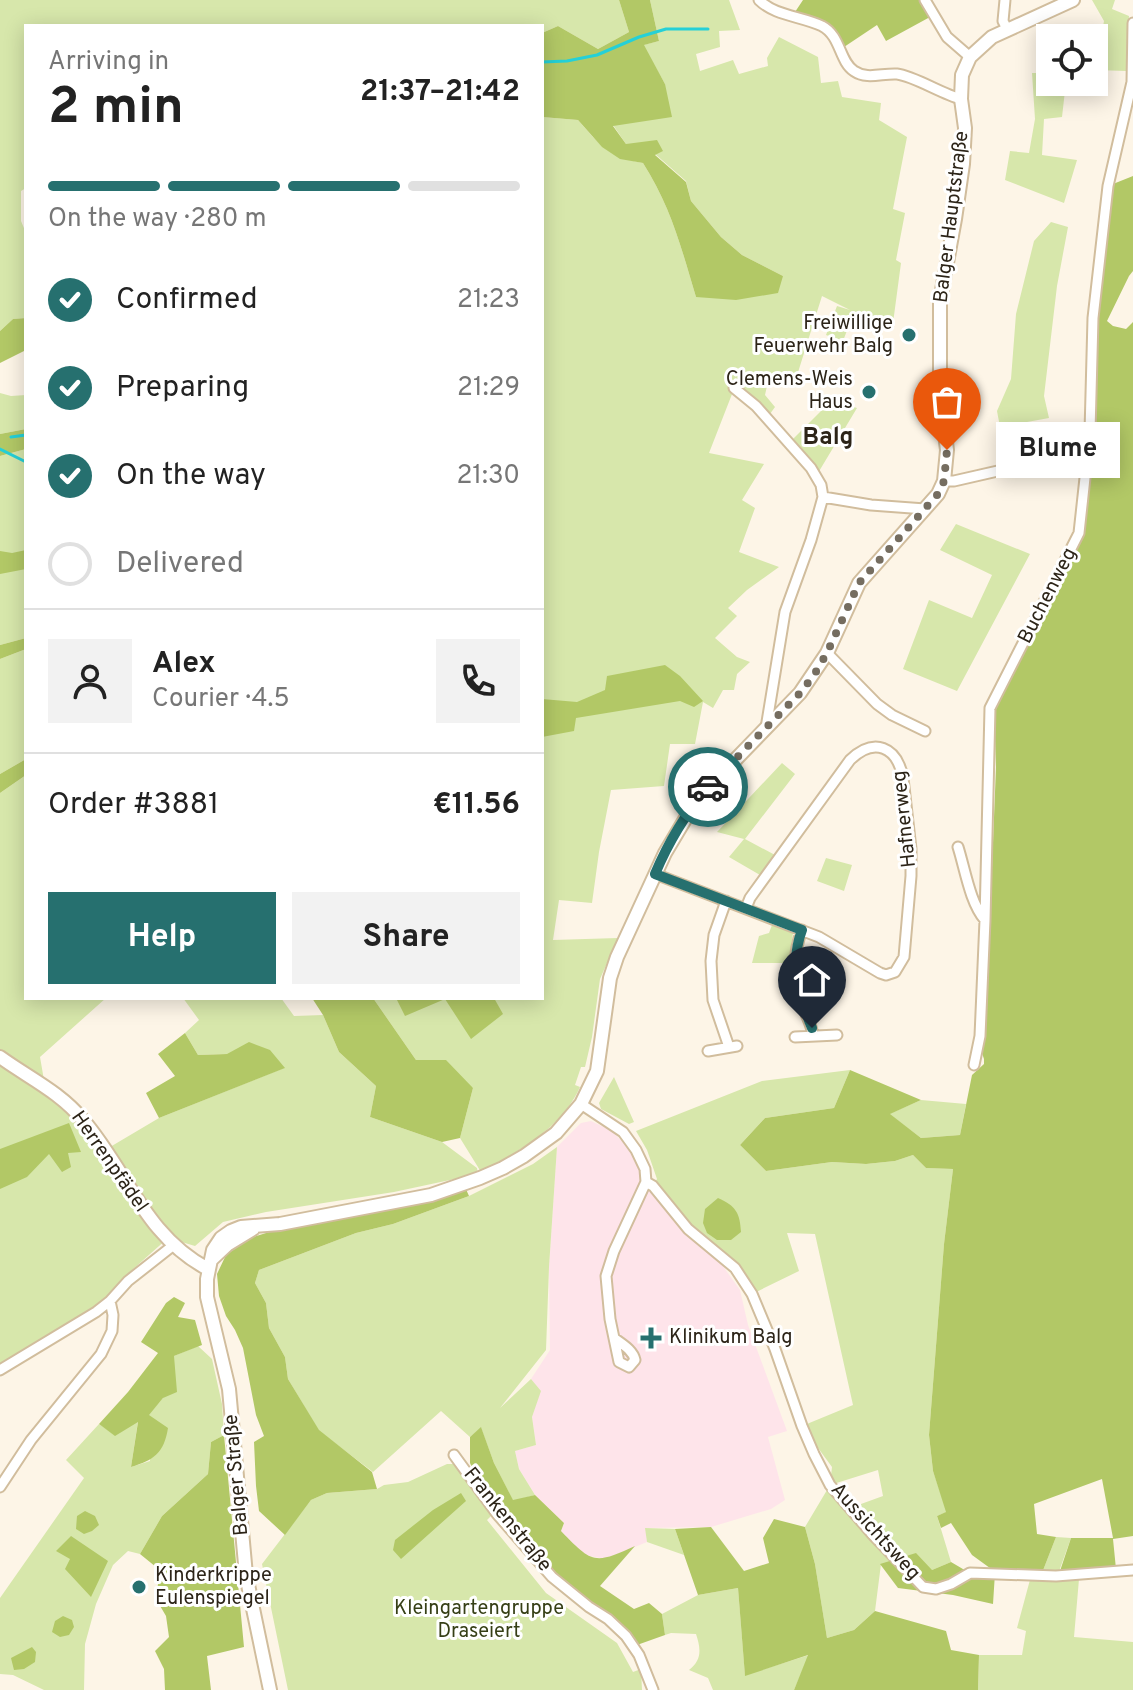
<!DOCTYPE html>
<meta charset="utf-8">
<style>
:root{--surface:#fff;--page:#f2f2f2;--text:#222;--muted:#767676;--line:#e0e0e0;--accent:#26706f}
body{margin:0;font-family:Overpass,sans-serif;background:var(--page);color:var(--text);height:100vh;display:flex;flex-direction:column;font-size:30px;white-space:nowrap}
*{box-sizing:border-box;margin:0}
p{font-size:26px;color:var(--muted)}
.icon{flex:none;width:44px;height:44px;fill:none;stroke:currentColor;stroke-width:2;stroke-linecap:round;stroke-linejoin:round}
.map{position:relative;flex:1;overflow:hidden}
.sheet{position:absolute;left:24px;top:24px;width:520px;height:976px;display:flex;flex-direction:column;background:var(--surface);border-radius:0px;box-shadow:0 4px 20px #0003}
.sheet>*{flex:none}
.buttons{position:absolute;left:1036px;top:24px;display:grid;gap:16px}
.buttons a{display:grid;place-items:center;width:72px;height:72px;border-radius:0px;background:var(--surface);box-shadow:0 4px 20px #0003;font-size:40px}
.pin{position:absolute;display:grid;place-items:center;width:68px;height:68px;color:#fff;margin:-82px -34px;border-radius:50% 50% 50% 0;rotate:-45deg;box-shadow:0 0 8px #0007}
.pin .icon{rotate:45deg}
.courier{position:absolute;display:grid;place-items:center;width:80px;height:80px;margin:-40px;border:6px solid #26706f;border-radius:50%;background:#fff;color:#222;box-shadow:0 2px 10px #0007}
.bubble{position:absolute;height:56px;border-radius:0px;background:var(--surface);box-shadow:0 4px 20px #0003;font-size:26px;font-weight:700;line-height:56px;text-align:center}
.head em{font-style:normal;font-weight:700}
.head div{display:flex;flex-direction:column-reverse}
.head{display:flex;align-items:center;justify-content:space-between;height:136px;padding:0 24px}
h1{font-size:52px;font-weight:700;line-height:60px}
.bar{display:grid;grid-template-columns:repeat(4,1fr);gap:12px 8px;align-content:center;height:96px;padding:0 24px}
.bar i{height:10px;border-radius:6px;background:var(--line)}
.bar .selected{background:var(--accent)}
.bar p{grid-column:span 4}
.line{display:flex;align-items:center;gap:20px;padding:0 24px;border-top:2px solid var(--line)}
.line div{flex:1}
.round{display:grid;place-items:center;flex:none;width:84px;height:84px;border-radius:0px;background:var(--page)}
ol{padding:0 24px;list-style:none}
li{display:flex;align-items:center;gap:24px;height:88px}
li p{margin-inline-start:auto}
li .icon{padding:8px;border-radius:50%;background:var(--accent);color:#fff;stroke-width:4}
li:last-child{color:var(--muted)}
li i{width:44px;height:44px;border:4px solid var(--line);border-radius:50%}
.primary-button{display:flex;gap:16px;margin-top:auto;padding:16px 24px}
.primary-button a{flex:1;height:92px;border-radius:0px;background:var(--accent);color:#fff;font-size:32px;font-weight:700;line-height:92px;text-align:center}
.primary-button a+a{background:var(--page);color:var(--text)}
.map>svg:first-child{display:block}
.medical{fill:#fee4ea}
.green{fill:#d7e7ab}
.forest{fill:#b2c866}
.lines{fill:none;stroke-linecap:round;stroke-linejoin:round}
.stream{stroke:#25d0d7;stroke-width:3}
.street-casing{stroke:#d1bd9d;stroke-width:13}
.secondary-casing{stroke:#d1bd9d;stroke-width:16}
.street{stroke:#fff;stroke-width:9}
.secondary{stroke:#fff;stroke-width:12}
.done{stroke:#756d60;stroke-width:8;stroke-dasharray:0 14.4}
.route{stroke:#26706f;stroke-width:10}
.poi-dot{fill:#26706f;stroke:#fff;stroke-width:3}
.labels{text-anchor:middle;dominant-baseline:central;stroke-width:6;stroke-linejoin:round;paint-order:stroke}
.street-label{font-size:20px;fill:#2c2418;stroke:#fff}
.poi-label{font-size:20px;fill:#2c2418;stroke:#fff;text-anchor:end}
.park-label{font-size:20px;fill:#363f16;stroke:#fff}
.quarter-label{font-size:24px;font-weight:bold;fill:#2c2418;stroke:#fff}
</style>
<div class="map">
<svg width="1133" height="1690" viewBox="0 0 1133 1690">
<rect width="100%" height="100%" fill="#fdf5e7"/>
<path class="medical" d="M591,1121L612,1131L631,1151L653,1186L710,1248L740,1290L748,1325L787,1431L768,1437L785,1500L771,1509L711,1527L646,1528L647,1542L606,1559L584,1555L561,1531L564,1523L535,1495L519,1469L515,1451L536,1445L532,1417L540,1391L531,1379L550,1350L549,1267L557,1147L581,1123Z"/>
<path class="green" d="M0,0H619L629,32L598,49L558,26L542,33V26H26V188L21,191V221L26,233V318L13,319L0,331Z
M650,0H729L740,30L719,31L720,47L696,54L700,71L733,60L739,74L768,66L767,58L779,37L818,57L821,83L838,81L842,97L881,103L879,120L907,137L893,209L905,213L896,260L901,263L893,323L869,319L854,312L843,341L826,335L837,306L850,310L822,296L794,385L769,377L765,395L775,407L767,418L734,389L709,453L764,464L742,500L755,508L739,552L779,567L747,590L728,608L737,616L715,638L737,657L750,662L737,674L734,690H723L713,708L703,702L695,744H670L664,786L611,790L599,852L592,903L559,900L553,940L618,938L600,979L592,1037L585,1067H581L575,1085L580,1087C562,1128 519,1151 481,1172L460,1138L473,1088L416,1060L373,998H542V117L578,120C601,146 607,156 643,163C671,207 681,247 696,297L783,276L742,255L721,237L691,201L686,181L655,154L626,144L613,125L665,84L643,45L659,41Z
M1092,0H1115L1112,9L1129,16L1126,71L1095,70L1104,21Z
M1032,73H1050V82H1066L1062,117L1044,119L1042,155L1077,160L1064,203L1005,180L1010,151L1029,153L1035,119Z
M1051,222L1068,227L1057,286L1044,396L1049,418L1000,427L997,411L1011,379L1016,314L1034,241Z
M0,393L11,396L26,395V429L0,434Z
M832,400L857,408L818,473L792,440Z
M26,449V638L0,645V456Z
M956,524L1030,554L957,691L903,669L929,600L972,618L992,575L940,550Z
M26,649V759L0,774V659Z
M782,763L795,774L745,839L775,855L760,875L729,857L744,839L717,832Z
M26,775V998H106L40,1057L45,1086L105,1150L159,1118L284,1068L227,1054L198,1055L185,1033L199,1020L183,998H281L294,1016L323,1015L339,1052L376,1086L370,1117L442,1142L477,1168L478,1174L394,1192L266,1212L223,1222L195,1246L168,1238L122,1279L98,1308L0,1366V1066L37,1082L0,1057V793Z
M826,858L852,865L844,891L817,881Z
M772,925L793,933L789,963H752L759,936L769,933Z
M850,1070L834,1108L765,1118L740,1145L766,1171L832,1162L866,1164L895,1161L913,1155L926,1168L953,1169L944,1244L929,1435L933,1471L947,1512L937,1516L951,1562L932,1570L881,1564L875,1611L854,1630L827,1638L815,1564L805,1527L830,1485L850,1508L883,1496L878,1470L830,1485L832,1467L802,1426L853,1405L815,1234L787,1233L799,1271L752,1294L735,1268L688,1229L653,1186L657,1179L647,1150L636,1131L762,1081Z
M614,1077L634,1122L629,1124L601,1109L599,1103Z
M921,1100L966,1104L960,1135L921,1138L889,1114Z
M557,1147L549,1267L546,1350L500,1408L531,1379L541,1391L532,1417L536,1445L515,1451L519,1469L535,1495L513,1501L494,1463L481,1428L470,1437L441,1411L373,1472L319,1431L288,1379L285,1357L269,1328L266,1303L255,1283L259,1270L356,1233L393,1224L469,1196L533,1164Z
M198,1346L212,1359L222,1404L224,1435L211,1442L208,1474L162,1516L140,1554L128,1551L113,1565L96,1604L85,1644L84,1690H44L13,1675L0,1674V1598L84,1478L66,1460L99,1424L115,1435L138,1421L131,1467L150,1461L148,1415L163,1398L174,1356Z
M447,1464H454L457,1467L494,1513L487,1520L546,1593L617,1643L633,1672L641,1669L642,1690H288L262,1564L311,1500L327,1493L377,1489L384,1485L408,1482Z
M645,1528L675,1529L684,1555L647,1542Z
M1056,1537L1071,1538L1057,1577L1079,1579L1074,1637L1133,1642V1690H978L979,1655H1022L1026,1631L1017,1628L1031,1576L1042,1573Z
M738,1588L745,1675L809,1655L794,1690H713L708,1678L689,1670C702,1660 701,1649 696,1634L671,1633L665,1635L662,1614L698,1595Z"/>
<path class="forest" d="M619,0H650L659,41L644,45L665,84L672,117L613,126L626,144L657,140L663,151L655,155L686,182L691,201L721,237L742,255L783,276L778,293L736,300L696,297C681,247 671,207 643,163L620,159L602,147L578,120L542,117V33L558,26L598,49L629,32Z
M803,0H919L930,17L886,41L877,25L844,47L828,25L795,12Z
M1133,176V271L1129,276L1107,321L1113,326L1126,329L1133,322V1536L1113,1539L1116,1569L1059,1574L1071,1538H1113L1102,1479L1034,1504L1037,1534L1056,1537L1042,1573H995L993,1604L953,1595L898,1588L880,1564L916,1553L932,1570L951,1562L968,1572L987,1580L994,1571L972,1555L951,1523L941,1528L937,1516L946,1512L933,1471L929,1435L944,1244L953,1169L926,1168L913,1155L895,1161L866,1164L832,1162L766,1171L740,1145L765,1118L834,1108L850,1070L921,1100L890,1114L921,1138L960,1135L972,1075L984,1064V1059L981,1050L984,1034L988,968L996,767L994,709L1083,537L1093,433L1092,345L1108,186Z
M26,318V350L0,363V331L13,319Z
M26,429V449L0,456V434Z
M26,550V569L0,574V551L12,553Z
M26,638V649L0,659V645Z
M665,665L680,676L703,701L694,707L680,701L576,718L574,731L542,737V699L577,702L605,690L607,676Z
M26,759V775L0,793V774Z
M312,998H373L416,1060H446L473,1088L460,1138L442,1142L370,1117L376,1086L339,1052L323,1015Z
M396,998H494L503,1014L471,1039L445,999L405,1016Z
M185,1033L198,1055L227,1054L249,1042L270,1050L285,1068L159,1118L146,1093L175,1076L158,1054Z
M69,1123L81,1152L68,1153L71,1167L62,1172L49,1154L27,1177L0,1189V1149Z
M465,1187L469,1196L393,1224L356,1233L259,1270L255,1283L266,1303L269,1328L285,1357L288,1379L319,1430L372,1472L377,1489L327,1493L311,1500L285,1535L259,1511L256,1486L254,1442L264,1436L256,1415L243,1348L235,1330L226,1316L219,1296L217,1274L226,1255L250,1238L295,1224Z
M718,1198C736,1206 740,1213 741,1232L731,1240H717L707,1233L703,1223L705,1209Z
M174,1297L185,1303L178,1317L195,1320L202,1345L174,1356L177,1392L163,1398L149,1415L168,1428C164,1453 154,1460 131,1467L138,1422L115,1436L99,1424L128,1392L158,1353L141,1342L166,1303Z
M481,1427L494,1463L513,1500L535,1495L564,1523L561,1531C592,1563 594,1565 635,1546L600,1586L634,1609L649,1603L662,1614L665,1635L637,1645L552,1577L482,1489L470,1463V1437Z
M224,1435L244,1647L207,1656L211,1690H165L164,1669L155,1651L169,1637L166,1616L156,1599L158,1584L156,1567L140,1554L162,1516L208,1474L211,1442Z
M461,1493L466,1501L401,1559L393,1550L395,1540L433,1510Z
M85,1511L95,1516L99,1525L92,1531L84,1534L76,1529L77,1516Z
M774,1519L805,1527L815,1564L827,1638L854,1630L875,1611L946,1631L951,1650L979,1655L978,1690H794L808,1655L745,1676L738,1588L698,1595L675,1529L711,1527L744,1571L769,1563L763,1538Z
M71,1536L108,1561L91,1597L65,1569L70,1559L56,1551Z
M63,1616L72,1620L74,1627L69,1635L60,1637L52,1632L55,1621Z
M32,1647L36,1652L35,1662L24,1669L14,1670L11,1658Z"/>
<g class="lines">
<path class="stream" d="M542,62L567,61L597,55L639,37L666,29H708
M11,437L26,435
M0,449L26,462"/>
<g class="street-casing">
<path id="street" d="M759,0C775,16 801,16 822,26C841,36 839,61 854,71C867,80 882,73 897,74C914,76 942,94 961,99
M925,0L947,37L970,57
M1005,0L1003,21L1007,29
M734,388L756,406L811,468L821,485L823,497L811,540L785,612L766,728
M944,481H954L1055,458L1090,432
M823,497L871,505L925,509
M827,653L877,704L892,715L925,731
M958,847C965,869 970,903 985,920
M655,874L819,937L880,973L886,975L895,972L904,957L911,876V849L903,778C897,746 874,737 850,760L750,898L746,908
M726,901L714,935L711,961L713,1000L729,1047
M802,930C792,955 794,981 803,1006C806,1016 812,1025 813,1036
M795,1037L837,1035
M708,1051L737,1046
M974,1065L980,1036L985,920L990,708L1079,533L1090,432L1093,318L1108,186L1132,82L1133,23
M581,1104L623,1132L636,1150L645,1169L646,1182L614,1251L606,1276L610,1319L619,1362L629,1367L635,1360C633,1350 622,1344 614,1338
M646,1182L653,1186L688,1229L735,1268L752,1294L775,1349L802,1426L814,1454L830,1485L873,1535L923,1587L936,1589L951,1584L970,1573L1056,1576L1133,1570
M0,1370L96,1312L110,1301L128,1281L175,1244
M454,1455L497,1514L552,1577L589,1607L608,1619L626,1636L639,1655L653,1690
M0,1487L31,1440L101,1354L112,1331L113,1315L110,1301"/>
</g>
<g class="secondary-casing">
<path id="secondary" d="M0,1057C29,1078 60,1092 83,1120C127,1171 145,1236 208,1269
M211,1260L227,1245L253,1229
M270,1690L246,1575L229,1389L207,1297V1279L213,1250L221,1238L231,1231L241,1227L280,1224L431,1195L480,1178L503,1168L524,1156L556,1133L581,1104L597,1071L610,978L617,957L665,853L693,806L707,789L800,693L827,653L859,583L938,494L944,481L947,450L940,395V301L955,219L963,164L965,128L961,99L962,75L970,57L992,37L1073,0"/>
</g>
<use href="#street" class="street"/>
<use href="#secondary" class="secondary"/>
</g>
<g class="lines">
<path class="done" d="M708,787L800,693L814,675L827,653L859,583L938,494L944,481L947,450"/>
<path class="route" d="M708,787C686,813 668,843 655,874L802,930C789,964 799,997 812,1028"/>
</g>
<g class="poi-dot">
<circle cx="909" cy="335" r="8"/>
<circle cx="869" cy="392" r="8"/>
<path d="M647 1326h8v8h8v8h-8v8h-8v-8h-8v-8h8z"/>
<circle cx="139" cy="1587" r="8"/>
</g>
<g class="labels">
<g class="street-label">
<text transform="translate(952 217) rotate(-83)">Balger Hauptstraße</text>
<text transform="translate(1048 596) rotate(-63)">Buchenweg</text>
<text transform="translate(905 819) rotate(-96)">Hafnerweg</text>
<text transform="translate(109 1162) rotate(55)">Herrenpfädel</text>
<text transform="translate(237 1475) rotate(-95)">Balger Straße</text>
<text transform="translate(507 1520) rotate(51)">Frankenstraße</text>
<text transform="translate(875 1532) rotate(48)">Aussichtsweg</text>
</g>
<g class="poi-label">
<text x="893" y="324">Freiwillige<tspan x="893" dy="23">Feuerwehr Balg</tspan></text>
<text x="853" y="380">Clemens-Weis<tspan x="853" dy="23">Haus</tspan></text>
<text x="669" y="1338" text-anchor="start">Klinikum Balg</text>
<text x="155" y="1576" text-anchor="start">Kinderkrippe<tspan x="155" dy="23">Eulenspiegel</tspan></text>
</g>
<g class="park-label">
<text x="479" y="1609">Kleingartengruppe<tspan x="479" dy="23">Draseiert</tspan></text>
</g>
<g class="quarter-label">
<text x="828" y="438">Balg</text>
</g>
</g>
</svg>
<div class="buttons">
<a><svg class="icon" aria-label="locate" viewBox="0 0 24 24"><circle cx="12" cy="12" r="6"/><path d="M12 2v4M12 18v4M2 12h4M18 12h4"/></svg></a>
</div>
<div class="pin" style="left:947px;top:450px;background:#ea580c"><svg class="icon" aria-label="bag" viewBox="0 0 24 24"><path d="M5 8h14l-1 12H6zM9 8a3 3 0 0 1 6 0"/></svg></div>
<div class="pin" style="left:812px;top:1028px;background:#1f2937"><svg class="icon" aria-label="home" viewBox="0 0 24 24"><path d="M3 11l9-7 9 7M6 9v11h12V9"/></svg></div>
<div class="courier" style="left:708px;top:787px"><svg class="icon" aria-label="car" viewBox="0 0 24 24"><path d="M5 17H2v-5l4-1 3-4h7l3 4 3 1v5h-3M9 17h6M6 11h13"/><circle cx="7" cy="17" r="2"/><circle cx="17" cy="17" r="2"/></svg></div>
<div class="bubble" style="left:996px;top:422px;width:124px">Blume</div>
<section class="sheet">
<div class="head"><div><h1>2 min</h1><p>Arriving in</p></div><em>21:37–21:42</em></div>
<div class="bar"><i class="selected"></i><i class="selected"></i><i class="selected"></i><i></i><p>On the way · 280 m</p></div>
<ol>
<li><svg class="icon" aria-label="check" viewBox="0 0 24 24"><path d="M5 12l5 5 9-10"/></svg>Confirmed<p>21:23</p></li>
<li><svg class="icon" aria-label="check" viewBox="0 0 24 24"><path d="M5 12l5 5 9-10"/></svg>Preparing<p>21:29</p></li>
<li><svg class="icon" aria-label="check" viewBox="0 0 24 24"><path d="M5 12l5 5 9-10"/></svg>On the way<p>21:30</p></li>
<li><i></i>Delivered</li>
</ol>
<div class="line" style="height:144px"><a class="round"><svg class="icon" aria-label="person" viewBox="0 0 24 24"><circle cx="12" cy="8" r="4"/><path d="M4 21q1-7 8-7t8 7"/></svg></a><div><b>Alex</b><p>Courier · 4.5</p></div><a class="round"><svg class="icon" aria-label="phone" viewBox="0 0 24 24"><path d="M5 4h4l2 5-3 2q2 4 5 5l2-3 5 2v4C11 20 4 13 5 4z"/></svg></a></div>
<div class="line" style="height:104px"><div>Order #3881</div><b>€11.56</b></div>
<div class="primary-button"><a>Help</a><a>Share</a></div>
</section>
</div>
